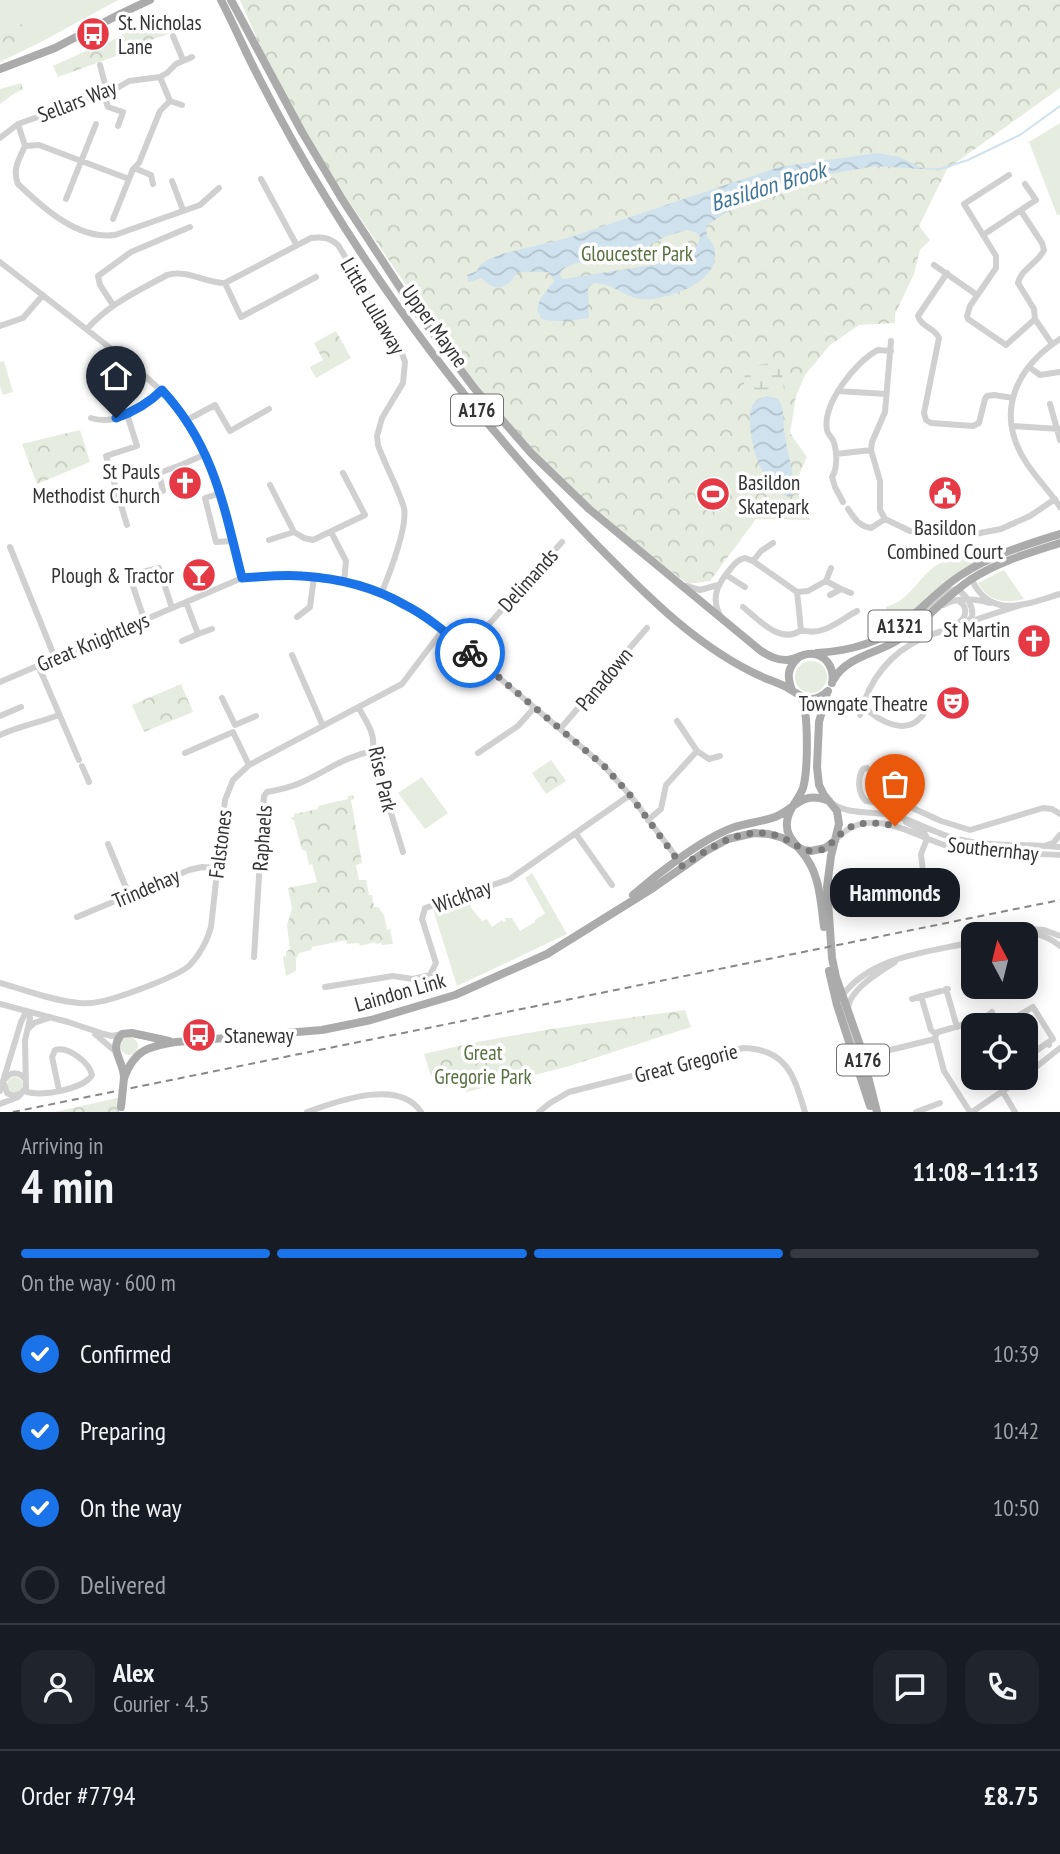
<!DOCTYPE html>
<meta charset="utf-8">
<style>
:root{--surface:#171b24;--page:#20242c;--text:#f1f3f6;--muted:#9ea1a6;--line:#363941;--accent:#1a73e8}
body{margin:0;font-family:"PT Sans Narrow",sans-serif;background:var(--page);color:var(--text);height:100vh;display:flex;flex-direction:column;font-size:26px;white-space:nowrap}
*{box-sizing:border-box;margin:0}
p{font-size:23px;color:var(--muted)}
.icon{flex:none;width:38px;height:38px;fill:none;stroke:currentColor;stroke-width:2;stroke-linecap:round;stroke-linejoin:round}
.map{position:relative;height:1112px;overflow:hidden}
.panel{display:flex;flex-direction:column;background:var(--surface);flex:1}
.panel>*{flex:none}
.needle{width:46px;rotate:353deg}
.tools{position:absolute;left:961px;top:922px;display:grid;gap:14px}
.tools a{display:grid;place-items:center;width:77px;height:77px;border-radius:14px;background:var(--surface);box-shadow:0 4px 18px #0003;font-size:35px}
.pin{position:absolute;display:grid;place-items:center;width:60px;height:60px;color:#fff;margin:-72px -30px;border-radius:50% 50% 50% 0;rotate:-45deg;box-shadow:0 0 7px #0007}
.pin .icon{rotate:45deg}
.courier{position:absolute;display:grid;place-items:center;width:70px;height:70px;margin:-35px;border:5px solid #1a73e8;border-radius:50%;background:#fff;color:#222;box-shadow:0 2px 9px #0007}
.bubble{position:absolute;height:49px;border-radius:21px;background:var(--surface);box-shadow:0 4px 18px #0003;font-size:23px;font-weight:700;line-height:49px;text-align:center}
.overview em{font-style:normal;font-weight:700}
.overview div{display:flex;flex-direction:column-reverse}
.overview{display:flex;align-items:center;justify-content:space-between;height:119px;padding:0 21px}
h1{font-size:46px;font-weight:700;line-height:52px}
.bar{display:grid;grid-template-columns:repeat(4,1fr);gap:10px 7px;align-content:center;height:84px;padding:0 21px}
.bar i{height:9px;border-radius:5px;background:var(--line)}
.bar .selected{background:var(--accent)}
.bar p{grid-column:span 4}
.line{display:flex;align-items:center;gap:18px;padding:0 21px;border-top:2px solid var(--line)}
.line div{flex:1}
.round{display:grid;place-items:center;flex:none;width:74px;height:74px;border-radius:21px;background:var(--page)}
ol{padding:0 21px;list-style:none}
li{display:flex;align-items:center;gap:21px;height:77px}
li p{margin-inline-start:auto}
li .icon{padding:7px;border-radius:50%;background:var(--accent);color:#fff;stroke-width:4}
li:last-child{color:var(--muted)}
li i{width:38px;height:38px;border:4px solid var(--line);border-radius:50%}
.map>svg:first-child{display:block}
.grass{fill:#e6ecdf}
.forest{fill:url(#forest-crowns)}
.wetland{fill:url(#wetland-marsh)}
.water{fill:url(#water-waves);fill-rule:evenodd}
.lines{fill:none;stroke-linecap:round;stroke-linejoin:round}
.stream{stroke:#cfe2ee;stroke-width:2}
.minor{stroke:#d0d0d0;stroke-width:6}
.major{stroke:#ababab;stroke-width:8}
.rail{stroke:#888;stroke-width:2;stroke-dasharray:7 5;stroke-linecap:butt}
.major-bridge{stroke:#ababab;stroke-width:8}
.done{stroke:#7a7a7a;stroke-width:7;stroke-dasharray:0 12.6}
.route{stroke:#1a73e8;stroke-width:9}
.labels{text-anchor:middle;dominant-baseline:central;stroke-width:7;stroke-linejoin:round;paint-order:stroke}
.shield{fill:#fff;stroke:#707070;stroke-width:2}
.shield-label{font-size:19px;font-weight:bold;fill:#333}
.poi-label{font-size:21px;fill:#333;stroke:#fff;text-anchor:end}
.street-label{font-size:21px;fill:#333;stroke:#fff}
.park-label{font-size:21px;fill:#56703f;stroke:#fff}
.water-label{font-size:23px;font-style:italic;fill:#3f7597;stroke:#fff}
</style>
<div class="map">
<svg width="1060" height="1112" viewBox="0 0 1060 1112">
<defs>
<pattern id="forest-crowns" width="20" height="18" patternUnits="userSpaceOnUse" patternTransform="scale(1.75)"><rect width="20" height="18" fill="#e6ecdf"/><path d="M2 6a3 3 0 1 1 6 0M12 15a3 3 0 1 1 6 0" fill="none" stroke="#c6cbc0"/></pattern>
<pattern id="wetland-marsh" width="20" height="14" patternUnits="userSpaceOnUse" patternTransform="scale(1.75)"><rect width="20" height="14" fill="#e6ecdf"/><path d="M1 5h8M5 5V1M11 12h8M15 12V8" fill="none" stroke="#c6cbc0"/></pattern>
<pattern id="water-waves" width="16" height="10" patternUnits="userSpaceOnUse" patternTransform="scale(1.75)"><rect width="16" height="10" fill="#cfe2ee"/><path d="M0 5q4-4 8 0t8 0" fill="none" stroke="#b2c2cd"/></pattern>
</defs>
<rect width="100%" height="100%" fill="#fff"/>
<path class="grass" d="M0,0H118L41,42L0,62Z
M1060,123V215H1057L1029,142Z
M4,361L13,392L3,395L0,386V362Z
M997,549L999,553L983,560L888,631L889,619L886,607C911,600 917,578 937,565C955,554 977,551 997,549Z
M1004,570L1024,599C1004,604 989,602 978,583Z
M795 677a16 16 0 1 1 32 0a16 16 0 1 1-32 0Z
M422,777L448,813L425,829L398,793Z
M532,873L567,934L457,986L433,909L468,898L472,909L482,921L487,919L492,927L502,920L503,922L506,921L505,918H512L520,931L535,922V920L545,913L525,878Z
M120 1046a9 9 0 1 1 18 0a9 9 0 1 1-18 0Z
M7 1085a8 8 0 1 1 16 0a8 8 0 1 1-16 0Z"/>
<path class="forest" d="M240,0H1060V88L947,169L919,226L930,240L920,250L914,274L895,314V323L859,325L830,345L805,375L796,396L790,433L807,457L794,485L810,520L756,519L710,581L688,584L619,532L535,454L462,367L341,190L298,119L267,61Z
M147,18L156,20L174,32L148,41L116,56L58,77L53,66L88,50L91,52L138,26Z
M25,24L29,43L25,49L0,59V27Z
M21,83L23,89L12,95L0,104V89Z
M336,331L351,358L316,378L310,367L323,360L314,343Z
M80,430L90,462L37,484L22,444Z
M181,684L193,712L144,732L132,705Z
M551,760L566,781L546,794L532,773Z
M353,795L354,799L351,800L362,863L356,865L359,880H366L369,895H372L374,907H378L384,915L387,930L390,929L393,944L382,945L381,943L376,944L375,942L360,946L359,943L347,944L346,940L312,947L311,950L299,953L296,959V971L286,976L283,957L286,956V952L290,949L287,925L292,909L288,888L317,882L312,864L309,865L306,851L302,850L294,821L290,818L294,817V814L318,809V806L348,799V796Z
M685,1010L691,1027L566,1067L466,1092L455,1072L431,1076L424,1054C510,1033 598,1022 685,1010Z
M122,1097L119,1112H55Z"/>
<path class="wetland" d="M775,362L782,371L784,391C778,393 755,397 749,393C741,388 744,374 748,367Z"/>
<path class="water" d="M877,153L899,157L922,168H939V170L876,166L798,179L763,191L722,215L706,226L707,237C715,244 716,252 714,262C710,285 661,302 640,299C623,296 612,283 594,283L588,288L589,318C574,320 558,323 542,319L537,310L540,299L554,281L549,272C541,273 522,270 516,274C513,277 512,281 509,283C497,292 489,285 480,277L469,281L467,275L477,271L480,265L487,260L502,254L571,237L779,167ZM687,230L695,232L700,236C698,246 695,250 686,255H682L659,264L563,279L560,275L561,271L566,267L581,262L595,263L629,254L641,250L666,236Z
M767,396L778,399C785,409 783,420 784,431C787,452 794,472 794,492L790,497L785,496L782,490L779,488L776,491C771,483 765,476 761,468C754,455 747,424 751,409C753,401 760,399 767,396Z"/>
<g class="lines">
<path class="stream" d="M937,170L968,160L1020,135L1060,106
M469,281L481,277"/>
<path class="minor" d="M173,36L183,60
M100,65L107,92
M103,93L108,107L123,112L118,126
M170,101L160,77L167,73L176,64L192,57
M170,101L182,105
M18,124L25,146C19,159 12,170 18,184C43,208 78,240 115,235L200,205L219,188
M0,138L18,124L114,90L129,81L160,77
M25,146L39,145L47,148L129,179
M134,168L151,175L153,184
M1009,175L964,204L996,256V268L970,306L967,316L968,319L1006,345L1035,319
M261,179L296,244
M172,181L183,210
M66,199L96,124
M1021,211L1042,243L1044,250C1038,263 1021,269 1018,283L1034,309L1035,319L1052,344
M113,219L133,169L139,163L160,111L170,101
M983,235L1036,200L1025,184
M0,262C37,291 74,319 110,348C144,374 175,399 196,436C222,479 230,530 242,578
M934,265L977,295
M947,273L918,316C921,327 935,328 939,338L924,413L926,420L931,423L973,426L979,423L985,399L987,396L994,395L1013,398
M225,283L241,317L316,277
M113,305L100,285L98,276L131,252L190,227
M0,326L23,318L43,295
M87,329C109,304 138,291 167,275C188,269 204,283 225,283L311,238C322,237 329,237 338,245L399,345L405,362L403,383L382,418L377,436L378,445C385,465 398,488 404,508C408,526 389,575 381,594
M1060,339C1017,367 995,411 1024,459C1034,476 1049,490 1060,507
M891,341L885,412L872,442L871,450L880,481V510L885,519L910,531L975,534L1001,529L1030,516L1055,499
M1029,367L1040,375L1060,372
M838,391L886,394
M1050,404L1060,440
M91,418C116,426 145,408 161,390
M187,420L215,405L230,431L269,409
M1012,426L1060,429
M836,454L871,450
M163,491L159,473L181,465L206,454
M221,493L205,498L216,542L233,541
M843,502L835,487L832,477C838,468 837,450 833,440C830,435 828,435 827,430C822,404 856,361 878,350L891,351
M848,509C855,519 859,526 871,528L885,519
M127,525L106,456L137,446L127,414
M294,532L304,538L313,540L365,515L343,473
M331,532L346,561L344,582
M269,540L294,532L270,485
M10,547L55,658
M753,561L761,551L773,543
M134,574L159,568L172,608
M726,575L745,587
M971,578C990,621 1026,604 1060,594
M826,581L841,589L830,595
M132,583L144,619
M686,586L700,590L718,585
M841,589L851,593
M797,592L808,591L826,581L831,568
M956,600C968,604 968,617 958,623
M943,605C958,597 973,598 990,603
M743,607C759,620 781,645 801,630C823,637 840,620 857,611
M924,609L946,592L956,589C966,594 974,606 972,617L967,622
M297,617L310,607L314,577
M721,617C711,600 716,587 727,573C733,566 736,560 745,558L753,561L797,592L801,630
M198,634L212,629
M182,641L198,634L186,602
M466,650L562,542
M292,655L323,726
M38,665L79,760
M0,682L242,578L300,576L344,582L381,594L405,605L426,618L466,650L604,766L630,795L680,862
M222,698L235,725L256,716
M863,703C870,717 898,732 914,723C918,721 920,718 923,715
M359,708C366,722 377,735 372,751L403,852
M860,715C869,680 890,653 923,638C936,632 950,629 964,624C983,617 1002,611 1021,605
M0,716L21,707
M560,729L647,628
M0,735C20,726 38,723 59,715
M697,751L709,759L720,756
M185,753L233,732L249,765
M478,753L518,726L534,708
M82,766L89,782
M867,768L863,769C857,778 858,794 866,801L908,806L941,821L970,830L1043,808L1052,809L1060,814
M833,804C850,815 872,811 891,815C914,820 934,833 957,839C990,847 1027,844 1060,847
M648,820L661,809L666,785L697,751L677,721
M906,822L923,831L927,838
M576,834L612,885
M927,839L921,854L923,872L927,874
M835,841C869,798 922,843 962,850C993,855 1028,853 1060,855
M108,844L129,895
M1047,845L1053,843L1060,835
M77,917L189,870L202,867L216,868
M1029,929L1044,930L1060,936
M1003,934C1024,930 1043,932 1060,946
M254,957L264,796L267,792C278,790 289,788 300,783C325,772 344,757 372,751
M0,983C25,990 53,1001 79,1003C89,1004 101,1002 111,999C128,994 179,976 190,965C200,954 207,942 211,927L225,800L233,780L249,765L402,684L442,631
M325,987L393,976L413,979L430,975L436,963L422,919L425,908L510,879L630,795
M946,989L957,1027
M842,996C871,956 929,952 973,942
M921,996L931,1030L936,1034
M912,999L948,989
M0,1004L68,1022L104,1034L112,1036L122,1034
M843,1006L854,1047
M848,1009C849,990 879,972 895,962
M1021,1025L1016,1017L1033,1007L1053,1039L1047,1043
M28,1029L34,1023L49,1018
M95,1034L116,1052
M890,1050L935,1039
M1036,1051L1047,1043L1049,1045
M1026,1075L1060,1048
M5,1079C11,1071 20,1072 25,1079
M4,1084L7,1093L13,1096L20,1094
M0,1091L21,1022L25,1014L29,1012
M25,1091C39,1098 84,1089 92,1075C89,1062 68,1046 55,1050L52,1057L59,1090
M1003,1092L1015,1112
M0,1104L18,1097L26,1088L25,1040L30,1019L29,1012
M307,1112C338,1101 399,1078 421,1112
M539,1112L550,1103L569,1092L743,1048C787,1049 794,1076 805,1112
M916,1112L940,1103
M970,1112L944,1071L935,1037L938,1032L983,1019L992,1012
M972,1112L1022,1078"/>
<path class="major" d="M221,0C234,25 245,51 258,76C279,117 301,157 325,196C401,321 493,437 594,542C645,594 699,650 767,679C775,682 784,685 791,690C805,699 814,704 828,691
M231,0L302,132L342,199L410,303L475,389L531,453L589,509L761,651C769,656 776,660 786,660C794,660 800,655 808,654C825,652 835,668 832,683
M0,69L55,48L120,14L150,0
M817,653C848,651 878,644 903,624C923,608 939,589 961,575C991,555 1025,545 1060,534
M834,679C846,657 878,653 898,640C924,622 944,598 970,580C997,562 1029,553 1060,543
M792,690C787,677 787,668 798,658
M827,693L819,722L817,767L819,785L824,795L837,811L839,824L831,856L827,887L832,958L836,977L860,1045L877,1112
M801,697C809,711 808,771 803,788C799,800 788,808 787,822C785,838 799,846 807,859C820,878 821,904 824,927
M633,895C657,874 702,839 732,828C746,823 761,822 775,817C797,808 801,790 829,801
M829,971L837,1005L870,1106
M124,1077C123,1059 108,1049 122,1034L132,1033L169,1041
M124,1078C135,1049 148,1047 176,1042L322,1030L371,1020L455,995L547,954L653,888L706,851L728,839L754,833L769,834L783,838L803,850L811,851L825,848L835,841"/>
<path class="rail" d="M13,1112L1060,900"/>
<path class="major-bridge" d="M121,1107L124,1078"/>
</g>
<g class="lines">
<path class="done" d="M470,653L604,766L630,795L682,866C712,847 746,822 783,838C795,843 803,853 818,851C830,848 834,839 843,832C858,819 878,823 895,826"/>
<path class="route" d="M116,418C133,412 149,403 162,390C214,446 224,507 242,578C262,577 282,574 302,576C337,578 374,587 405,605C429,617 450,636 470,653"/>
</g>
<defs>
<g id="bus-disc" transform="scale(1.75)"><circle r="9.5" fill="#e63946" stroke="#fff"/><path d="M-5-6H5V4H4V6H2V4H-2V6H-4V4H-5ZM-3.5-4V0h7V-4ZM-3.5 1.2v1.5H-2V1.2ZM2 1.2v1.5H3.5V1.2Z" fill="#fff"/></g>
<g id="church-disc" transform="scale(1.75)"><circle r="9.5" fill="#e63946" stroke="#fff"/><path d="M-1.2-6h2.4v3.5h3.3v2.4h-3.3V6h-2.4V-.1h-3.3v-2.4h3.3Z" fill="#fff"/></g>
<g id="civic-disc" transform="scale(1.75)"><circle r="9.5" fill="#e63946" stroke="#fff"/><path d="M-.6-6.5H3V-4.5H.6V-3L4-1V1h2V6H-6V1h2V-1L-.6-3ZM-1.2 2.5V6h2.4V2.5Z" fill="#fff"/></g>
<g id="stadium-disc" transform="scale(1.75)"><circle r="9.5" fill="#e63946" stroke="#fff"/><path d="M0-5a6.5 5 0 1 0 0 10a6.5 5 0 1 0 0-10ZM-3.5-1.8h7v3.6h-7Z" fill="#fff"/></g>
<g id="bar-disc" transform="scale(1.75)"><circle r="9.5" fill="#e63946" stroke="#fff"/><path d="M-6-5H6L.8 .8V4.5H3.5V6h-7V4.5H-.8V.8Z" fill="#fff"/></g>
<g id="theatre-disc" transform="scale(1.75)"><circle r="9.5" fill="#e63946" stroke="#fff"/><path d="M-5-5.5Q0-4 5-5.5V0Q5 5 0 6Q-5 5-5 0ZM-3.3-2.5H-1v1.5H-3.3ZM1-2.5H3.3v1.5H1ZM-2.8 1Q0 5.5 2.8 1Z" fill="#fff"/></g>
</defs>
<g fill-rule="evenodd">
<use href="#bus-disc" x="93" y="34"/>
<use href="#church-disc" x="185" y="483"/>
<use href="#civic-disc" x="945" y="493"/>
<use href="#stadium-disc" x="713" y="494"/>
<use href="#bar-disc" x="199" y="575"/>
<use href="#church-disc" x="1034" y="641"/>
<use href="#theatre-disc" x="953" y="703"/>
<use href="#bus-disc" x="199" y="1035"/>
</g>
<g class="labels">
<g class="shield">
<rect x="451" y="394.5" width="52" height="31" rx="5"/>
<rect x="868.5" y="610.5" width="63" height="31" rx="5"/>
<rect x="837" y="1044.5" width="52" height="31" rx="5"/>
</g>
<g class="shield-label">
<text x="477" y="410">A176</text>
<text x="900" y="626">A1321</text>
<text x="863" y="1060">A176</text>
</g>
<g class="poi-label">
<text x="118" y="22" text-anchor="start">St. Nicholas<tspan x="118" dy="24">Lane</tspan></text>
<text x="160" y="471">St Pauls<tspan x="160" dy="24">Methodist Church</tspan></text>
<text x="738" y="482" text-anchor="start">Basildon<tspan x="738" dy="24">Skatepark</tspan></text>
<text x="945" y="527" text-anchor="middle">Basildon<tspan x="945" dy="24">Combined Court</tspan></text>
<text x="174" y="575">Plough &amp; Tractor</text>
<text x="1010" y="629">St Martin<tspan x="1010" dy="24">of Tours</tspan></text>
<text x="928" y="703">Towngate Theatre</text>
<text x="224" y="1035" text-anchor="start">Staneway</text>
</g>
<g class="street-label">
<text transform="translate(77 101) rotate(-21)">Sellars Way</text>
<text transform="translate(373 306) rotate(60)">Little Lullaway</text>
<text transform="translate(435 326) rotate(54)">Upper Mayne</text>
<text transform="translate(528 580) rotate(-48)">Delimands</text>
<text transform="translate(93 642) rotate(-23)">Great Knightleys</text>
<text transform="translate(604 679) rotate(-50)">Panadown</text>
<text transform="translate(383 779) rotate(77)">Rise Park</text>
<text transform="translate(262 838) rotate(-86)">Raphaels</text>
<text transform="translate(220 844) rotate(-83)">Falstones</text>
<text transform="translate(993 849) rotate(6)">Southernhay</text>
<text transform="translate(146 888) rotate(-23)">Trindehay</text>
<text transform="translate(462 896) rotate(-20)">Wickhay</text>
<text transform="translate(400 992) rotate(-16)">Laindon Link</text>
<text transform="translate(686 1063) rotate(-14)">Great Gregorie</text>
</g>
<g class="park-label">
<text x="637" y="253">Gloucester Park</text>
<text x="483" y="1052">Great<tspan x="483" dy="24">Gregorie Park</tspan></text>
</g>
<g class="water-label">
<text transform="translate(768 186) rotate(-17)">Basildon Brook</text>
</g>
</g>
</svg>
<div class="tools">
<a><svg class="needle" viewBox="-14 -14 28 28"><path d="M0-13l5 13h-10z" fill="#e53935"/><path d="M0 13l5-13h-10z" fill="#9ea1a6"/></svg></a>
<a><svg class="icon" aria-label="locate" viewBox="0 0 24 24"><circle cx="12" cy="12" r="6"/><path d="M12 2v4M12 18v4M2 12h4M18 12h4"/></svg></a>
</div>
<div class="pin" style="left:895px;top:826px;background:#ea580c"><svg class="icon" aria-label="bag" viewBox="0 0 24 24"><path d="M5 8h14l-1 12H6zM9 8a3 3 0 0 1 6 0"/></svg></div>
<div class="pin" style="left:116px;top:418px;background:#1f2937"><svg class="icon" aria-label="home" viewBox="0 0 24 24"><path d="M3 11l9-7 9 7M6 9v11h12V9"/></svg></div>
<div class="courier" style="left:470px;top:653px"><svg class="icon" aria-label="bike" viewBox="0 0 24 24"><circle cx="6" cy="16" r="4"/><circle cx="18" cy="16" r="4"/><path d="M6 16l4-8h5l3 8M10 8l3 8H6M13 5h3"/></svg></div>
<div class="bubble" style="left:830px;top:868px;width:130px">Hammonds</div>
</div>
<section class="panel">
<div class="overview"><div><h1>4 min</h1><p>Arriving in</p></div><em>11:08–11:13</em></div>
<div class="bar"><i class="selected"></i><i class="selected"></i><i class="selected"></i><i></i><p>On the way · 600 m</p></div>
<ol>
<li><svg class="icon" aria-label="check" viewBox="0 0 24 24"><path d="M5 12l5 5 9-10"/></svg>Confirmed<p>10:39</p></li>
<li><svg class="icon" aria-label="check" viewBox="0 0 24 24"><path d="M5 12l5 5 9-10"/></svg>Preparing<p>10:42</p></li>
<li><svg class="icon" aria-label="check" viewBox="0 0 24 24"><path d="M5 12l5 5 9-10"/></svg>On the way<p>10:50</p></li>
<li><i></i>Delivered</li>
</ol>
<div class="line" style="height:126px"><a class="round"><svg class="icon" aria-label="person" viewBox="0 0 24 24"><circle cx="12" cy="8" r="4"/><path d="M4 21q1-7 8-7t8 7"/></svg></a><div><b>Alex</b><p>Courier · 4.5</p></div><a class="round"><svg class="icon" aria-label="chat" viewBox="0 0 24 24"><path d="M4 5h16v11H9l-5 4z"/></svg></a><a class="round"><svg class="icon" aria-label="phone" viewBox="0 0 24 24"><path d="M5 4h4l2 5-3 2q2 4 5 5l2-3 5 2v4C11 20 4 13 5 4z"/></svg></a></div>
<div class="line" style="height:91px"><div>Order #7794</div><b>£8.75</b></div>
</section>
